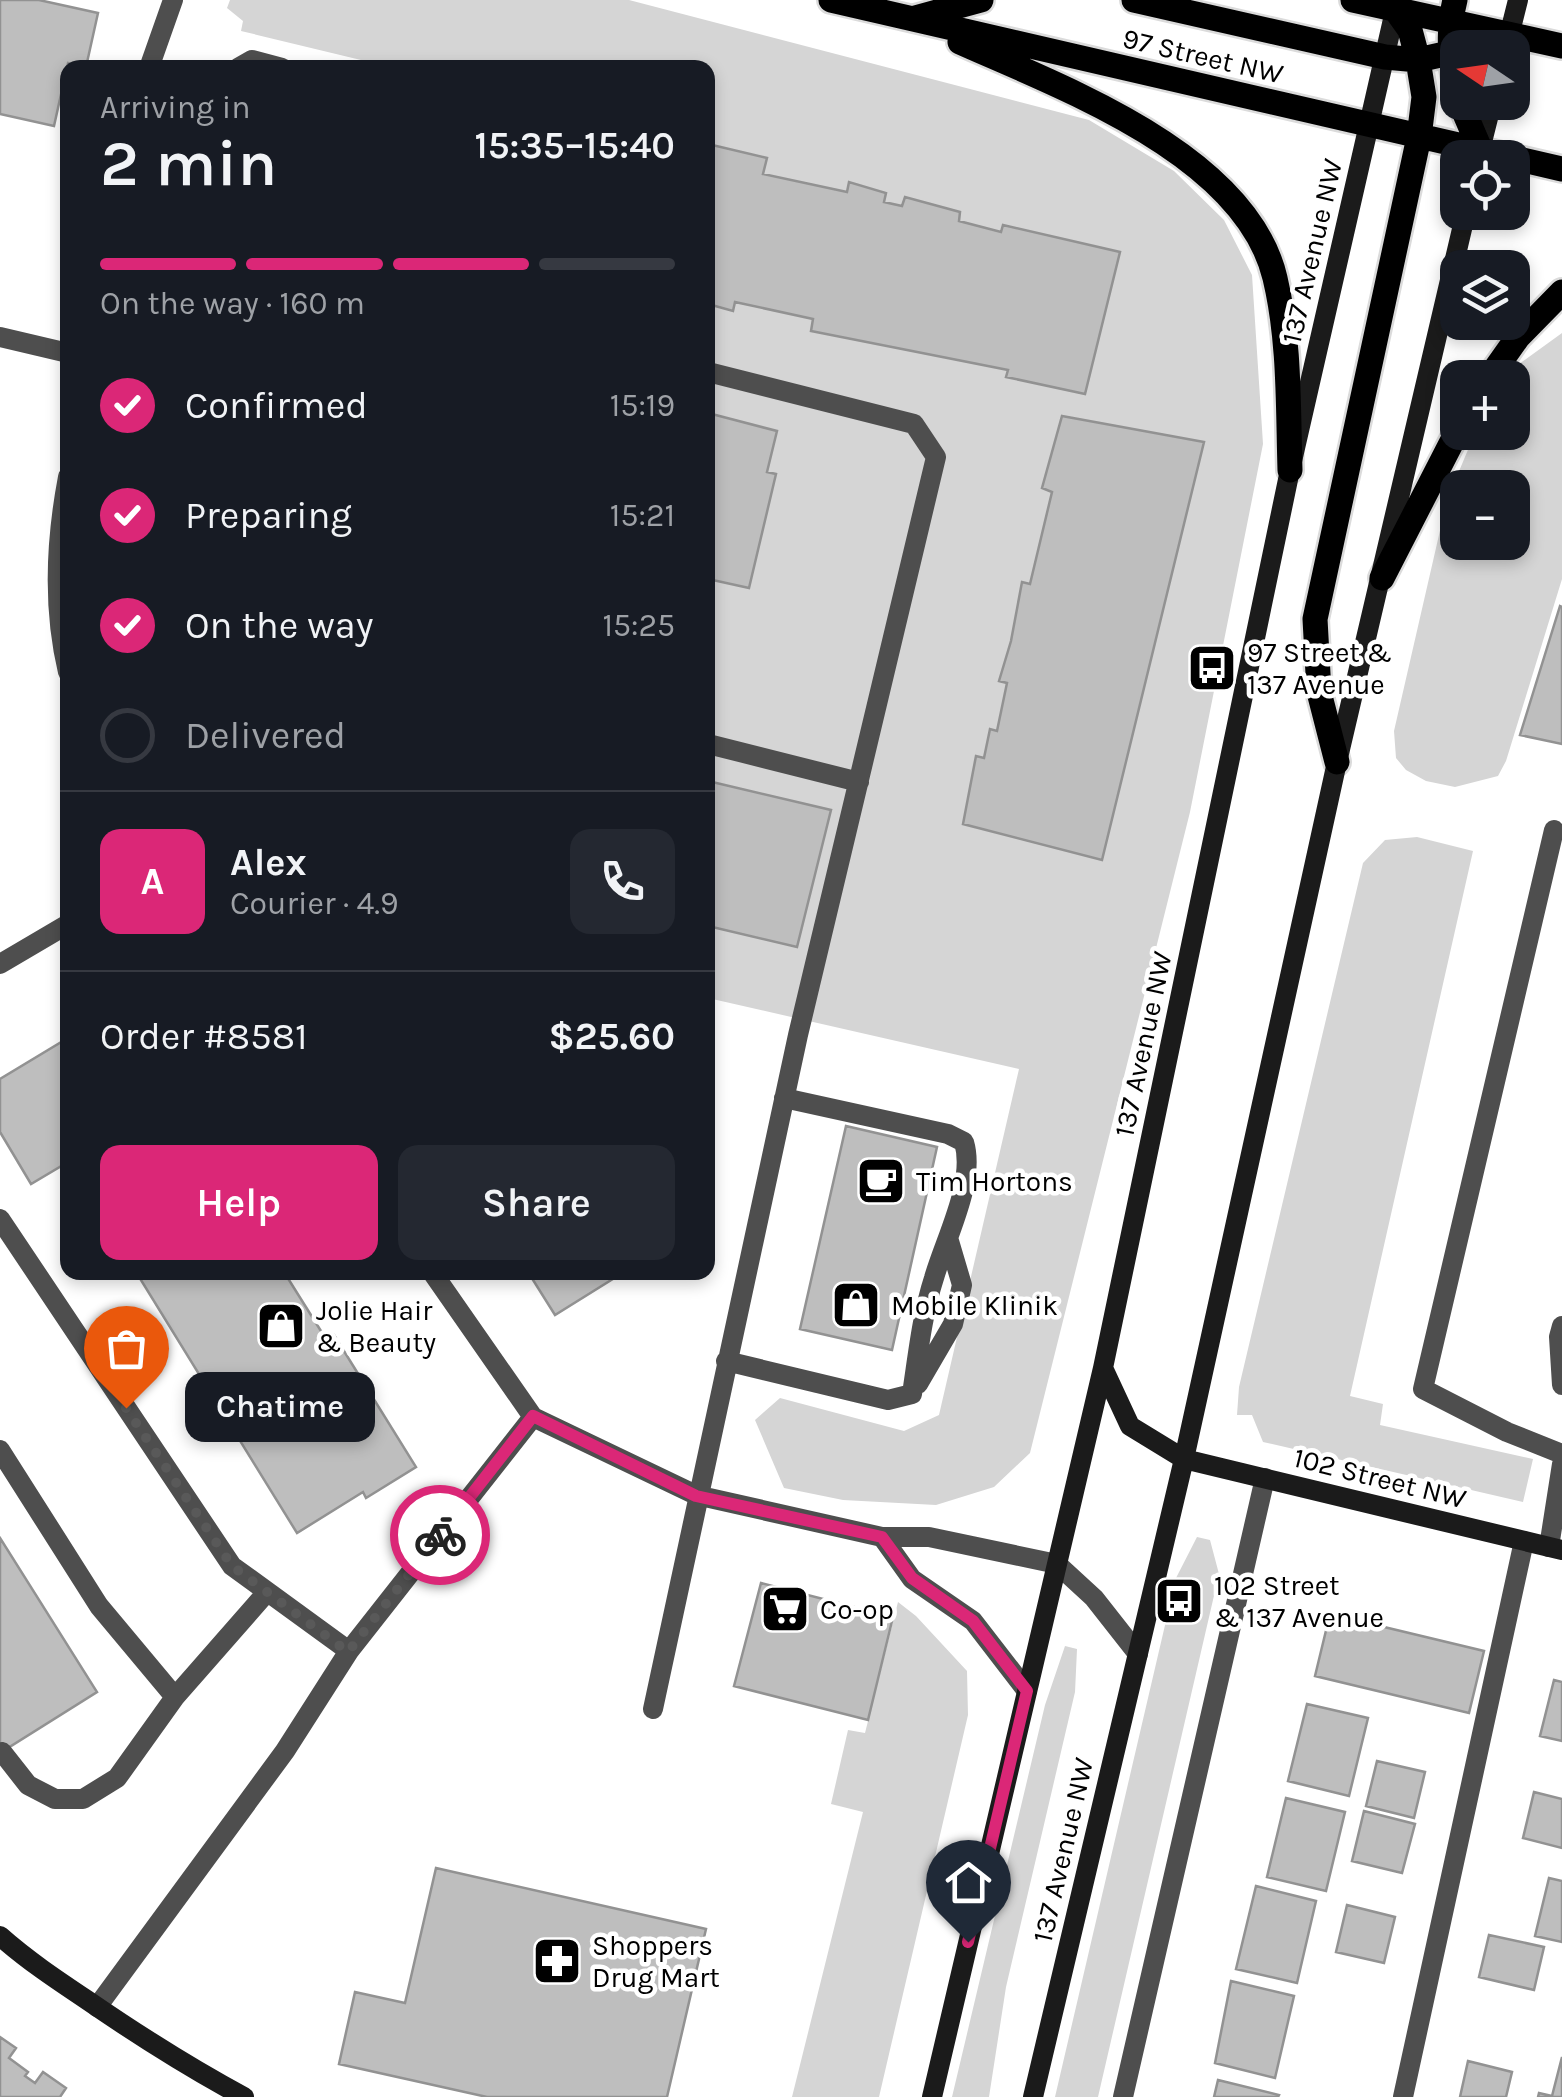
<!DOCTYPE html>
<meta charset="utf-8">
<style>
:root{--surface:#171b24;--page:#242831;--text:#f1f3f6;--muted:#9ea1a6;--line:#363941;--accent:#db2777}
body{margin:0;font-family:Karla,sans-serif;background:var(--page);color:var(--text);height:100vh;display:flex;flex-direction:column;font-size:38px;white-space:nowrap}
*{box-sizing:border-box;margin:0}
p{font-size:32px;color:var(--muted)}
.icon{flex:none;width:55px;height:55px;fill:none;stroke:currentColor;stroke-width:2;stroke-linecap:round;stroke-linejoin:round}
.map{position:relative;flex:1;overflow:hidden}
.sheet{position:absolute;left:60px;top:60px;width:655px;height:1220px;display:flex;flex-direction:column;background:var(--surface);border-radius:20px;box-shadow:0 5px 15px #0003}
.sheet>*{flex:none}
.needle{width:65px;rotate:283deg}
.controls{position:absolute;left:1440px;top:30px;display:grid;gap:20px}
.controls a{display:grid;place-items:center;width:90px;height:90px;border-radius:20px;background:var(--surface);box-shadow:0 5px 15px #0003;font-size:50px}
.pin{position:absolute;display:grid;place-items:center;width:85px;height:85px;color:#fff;margin:-102px -42px;border-radius:50% 50% 50% 0;rotate:-45deg;box-shadow:0 0 10px #0007}
.pin .icon{rotate:45deg}
.courier{position:absolute;display:grid;place-items:center;width:100px;height:100px;margin:-50px;border:8px solid #db2777;border-radius:50%;background:#fff;color:#222;box-shadow:0 2px 12px #0007}
.bubble{position:absolute;height:70px;border-radius:20px;background:var(--surface);box-shadow:0 5px 15px #0003;font-size:32px;font-weight:600;line-height:70px;text-align:center}
.summary em{font-style:normal;font-weight:600}
.summary div{display:flex;flex-direction:column-reverse}
.summary{display:flex;align-items:center;justify-content:space-between;height:170px;padding:0 40px}
h1{font-size:65px;font-weight:600;line-height:75px}
.bar{display:grid;grid-template-columns:repeat(4,1fr);gap:15px 10px;align-content:center;height:120px;padding:0 40px}
.bar i{height:12px;border-radius:8px;background:var(--line)}
.bar .active{background:var(--accent)}
.bar p{grid-column:span 4}
.line{display:flex;align-items:center;gap:25px;padding:0 40px;border-top:2px solid var(--line)}
.line div{flex:1}
.round{display:grid;place-items:center;flex:none;width:105px;height:105px;border-radius:20px;background:var(--page)}
ol{padding:0 40px;list-style:none}
li{display:flex;align-items:center;gap:30px;height:110px}
li p{margin-inline-start:auto}
li .icon{padding:10px;border-radius:50%;background:var(--accent);color:#fff;stroke-width:4}
li:last-child{color:var(--muted)}
li i{width:55px;height:55px;border:5px solid var(--line);border-radius:50%}
.action{display:flex;gap:20px;margin-top:auto;padding:20px 40px}
.action a{flex:1;height:115px;border-radius:20px;background:var(--accent);color:#fff;font-size:40px;font-weight:600;line-height:115px;text-align:center}
.action a+a{background:var(--page);color:var(--text)}
.map>svg:first-child{display:block}
.green{fill:#d5d5d5;fill-rule:evenodd}
.building{fill:#bebebe;stroke:#929292;stroke-width:2.5}
.lines{fill:none;stroke-linecap:round;stroke-linejoin:round}
.primary-casing{stroke:#dbdbdb;stroke-width:30}
.lane{stroke:#4e4e4e;stroke-width:20}
.street{stroke:#4e4e4e;stroke-width:20}
.secondary{stroke:#1b1b1b;stroke-width:20}
.primary{stroke:#000;stroke-width:25}
.done{stroke:#595959;stroke-width:10;stroke-dasharray:0 18}
.route{stroke:#db2777;stroke-width:12}
.labels{text-anchor:middle;dominant-baseline:central;stroke-width:9;stroke-linejoin:round;paint-order:stroke}
.street-label{font-size:28px;fill:#000;stroke:#fff}
.poi-label{font-size:28px;fill:#000;stroke:#fff;text-anchor:start}
</style>
<div class="map">
<svg width="1562" height="2097" viewBox="0 0 1562 2097">
<rect width="100%" height="100%" fill="#fff"/>
<path class="green" d="M230,0H629L1089,120L1174,171L1224,220L1252,275L1263,444L1190,812L1030,1453L994,1487L936,1505L843,1500L784,1488L755,1420L780,1398L904,1431L939,1415L1019,1069L708,998V68L390,67L241,31L243,21L227,8Z
M1562,333V579L1506,761L1498,776L1455,787L1426,781L1406,770L1396,758L1394,731L1447,500L1475,433L1512,432L1510,377L1519,364ZM1458,488H1512V542H1458Z
M1417,837L1473,851L1350,1396L1383,1404L1380,1425L1533,1459L1523,1502L1263,1442L1252,1415H1237L1239,1387L1363,863L1385,840Z
M1197,1537L1210,1540L1219,1574L1098,2097H1055L1176,1578Z
M898,1602L916,1616L967,1671L968,1715L879,2097H792L863,1812L831,1804L848,1730L865,1733Z
M1065,1646L1077,1649L1075,1692L1006,1987L989,2097H952L1045,1705Z"/>
<path class="building" d="M0,0H39L98,13L86,67L68,63L54,126L0,114Z
M708,144L767,158L763,174L847,192L849,182L886,193L884,202L902,206L905,197L960,212L959,221L1001,232L1003,225L1120,252L1085,394L1006,377L1008,370L811,331L813,319L735,302L733,311L708,304Z
M708,413L777,431L767,472L776,474L749,588L708,579Z
M1062,416L1204,442L1102,860L963,824L976,756L984,758L990,729L997,731L1007,683L999,681L1011,641L1022,582L1030,584L1052,492L1042,488Z
M1560,606L1562,607V744L1520,735Z
M708,781L831,810L797,947L708,926Z
M68,1038V1162L31,1184L0,1132V1079Z
M846,1126L937,1147L892,1350L800,1329Z
M136,1272H284L326,1339L334,1335L416,1467L366,1498L363,1492L297,1533Z
M528,1272H624L555,1315Z
M0,1538L97,1692L0,1753Z
M761,1583L893,1617L868,1720L734,1686Z
M1330,1614L1484,1651L1469,1713L1315,1676Z
M1554,1680L1562,1682V1741L1540,1736Z
M1307,1704L1368,1718L1349,1796L1288,1781Z
M1377,1761L1425,1772L1414,1818L1366,1806Z
M1534,1792L1562,1799V1848L1523,1838Z
M1286,1798L1345,1812L1326,1891L1267,1877Z
M1364,1811L1415,1824L1402,1873L1352,1861Z
M436,1868L706,1929L667,2097H487L339,2064L355,1992L405,2003Z
M1549,1878L1562,1881V1942L1535,1936Z
M1256,1886L1316,1901L1297,1983L1236,1969Z
M1347,1905L1395,1917L1384,1963L1336,1952Z
M1489,1935L1544,1947L1534,1990L1479,1977Z
M1231,1981L1294,1996L1275,2078L1215,2063Z
M0,2037L16,2048L9,2058L28,2072L25,2076L35,2083L43,2072L66,2088L60,2097H0Z
M1562,2057V2097H1538L1539,2093L1552,2096Z
M1468,2061L1512,2072L1506,2097H1460Z
M1218,2080L1279,2095L1278,2097H1214Z"/>
<g class="lines">
<g class="primary-casing">
<path id="primary" d="M831,0L1562,169
M1134,0L1385,57L1418,60L1458,51
M1353,0L1562,46
M1455,0C1447,32 1450,60 1458,92
M915,18L981,0
M960,42C1063,88 1246,155 1275,278C1290,341 1288,406 1290,470
M1460,102L1480,149
M1489,378L1518,337L1562,292
M1382,578L1458,430
M1337,762L1319,692L1315,619L1419,137L1424,97L1418,60L1410,30L1395,9"/>
</g>
<path class="lane" d="M149,68L173,0
M238,68L252,60L282,68
M0,337L68,353
M68,477C56,540 53,609 68,672
M708,744L859,782
M1554,830L1423,1389L1507,1432L1562,1454
M0,964L68,924
M0,1219L232,1566L349,1651
M432,1272L533,1417L696,1495L882,1537H929L1057,1564L1094,1598L1138,1654
M1562,1326L1559,1337L1562,1385
M726,1361L888,1400L912,1394C918,1355 922,1315 934,1278C945,1239 976,1182 964,1142L948,1134L784,1098
M918,1384L953,1324L962,1285L949,1241
M0,1450L99,1606L175,1697L267,1592
M882,1537L912,1579L973,1621L1027,1691
M1549,1547L1562,1464
M653,1709L798,1035L936,457L914,424L708,372
M2,1752L28,1785L55,1799H83L117,1778L175,1697
M97,2007L285,1751L349,1651L533,1417
M1403,2097L1524,1541"/>
<path class="street" d="M1123,2097L1265,1478"/>
<path class="secondary" d="M1506,48L1518,0
M1479,154L1492,102
M1103,1368L1130,1426L1184,1459L1562,1550
M0,1936C27,1960 57,1980 87,2000C138,2035 190,2068 244,2097
M932,2097L1103,1368L1290,470L1397,2
M1033,2097L1184,1459L1337,762L1466,212"/>
<use href="#primary" class="primary"/>
</g>
<g class="lines">
<path class="done" d="M126,1408L232,1566L348,1652L440,1535"/>
<path class="route" d="M440,1535L533,1416L696,1496L882,1537L912,1578L973,1621L1027,1691L968,1942"/>
</g>
<defs>
<g id="bus-square" transform="scale(2.5)"><rect x="-9" y="-9" width="18" height="18" rx="4" fill="#000" stroke="#fff"/><path d="M-5-6H5V4H4V6H2V4H-2V6H-4V4H-5ZM-3.5-4V0h7V-4ZM-3.5 1.2v1.5H-2V1.2ZM2 1.2v1.5H3.5V1.2Z" fill="#fff"/></g>
<g id="cafe-square" transform="scale(2.5)"><rect x="-9" y="-9" width="18" height="18" rx="4" fill="#000" stroke="#fff"/><path d="M-5.5-4.5H6V0H3Q3 3.5 0 3.5H-2.5Q-5.5 3.5-5.5 0ZM3-3.2v2h1.7v-2ZM-6 4.5H4V6H-6Z" fill="#fff"/></g>
<g id="shop-square" transform="scale(2.5)"><rect x="-9" y="-9" width="18" height="18" rx="4" fill="#000" stroke="#fff"/><path d="M-5-2.5h2.3a2.7 3.5 0 0 1 5.4 0H5L5.5 6h-11ZM-1.5-2.5h3a1.5 2.3 0 0 0-3 0Z" fill="#fff"/></g>
<g id="supermarket-square" transform="scale(2.5)"><rect x="-9" y="-9" width="18" height="18" rx="4" fill="#000" stroke="#fff"/><path d="M-6-5.5h2.5l.6 2H6L4.5 2H-2.5L-4.4-4H-6ZM-1.5 3.2a1.3 1.3 0 1 0 .1 0ZM3 3.2a1.3 1.3 0 1 0 .1 0Z" fill="#fff"/></g>
<g id="pharmacy-square" transform="scale(2.5)"><rect x="-9" y="-9" width="18" height="18" rx="4" fill="#000" stroke="#fff"/><path d="M-2-6h4v4h4v4h-4v4h-4v-4h-4v-4h4Z" fill="#fff"/></g>
</defs>
<g fill-rule="evenodd">
<use href="#bus-square" x="1212" y="668"/>
<use href="#cafe-square" x="881" y="1181"/>
<use href="#shop-square" x="856" y="1305"/>
<use href="#shop-square" x="281" y="1326"/>
<use href="#bus-square" x="1179" y="1601"/>
<use href="#supermarket-square" x="785" y="1609"/>
<use href="#pharmacy-square" x="557" y="1961"/>
</g>
<g class="labels">
<g class="street-label">
<text transform="translate(1203 56) rotate(13)">97 Street NW</text>
<text transform="translate(1312 251) rotate(-77)">137 Avenue NW</text>
<text transform="translate(1143 1044) rotate(-78)">137 Avenue NW</text>
<text transform="translate(1380 1478) rotate(14)">102 Street NW</text>
<text transform="translate(1063 1850) rotate(-77)">137 Avenue NW</text>
</g>
<g class="poi-label">
<text x="1247" y="652">97 Street &amp;<tspan x="1247" dy="32">137 Avenue</tspan></text>
<text x="916" y="1181">Tim Hortons</text>
<text x="891" y="1305">Mobile Klinik</text>
<text x="316" y="1310">Jolie Hair<tspan x="316" dy="32">&amp; Beauty</tspan></text>
<text x="1214" y="1585">102 Street<tspan x="1214" dy="32">&amp; 137 Avenue</tspan></text>
<text x="820" y="1609">Co-op</text>
<text x="592" y="1945">Shoppers<tspan x="592" dy="32">Drug Mart</tspan></text>
</g>
</g>
</svg>
<div class="controls">
<a><svg class="needle" viewBox="-14 -14 28 28"><path d="M0-13l5 13h-10z" fill="#e53935"/><path d="M0 13l5-13h-10z" fill="#9ea1a6"/></svg></a>
<a><svg class="icon" aria-label="locate" viewBox="0 0 24 24"><circle cx="12" cy="12" r="6"/><path d="M12 2v4M12 18v4M2 12h4M18 12h4"/></svg></a>
<a><svg class="icon" aria-label="layers" viewBox="0 0 24 24"><path d="M12 4l9 5-9 5-9-5zM3 14l9 5 9-5"/></svg></a>
<a>+</a>
<a>−</a>
</div>
<div class="pin" style="left:126px;top:1408px;background:#ea580c"><svg class="icon" aria-label="bag" viewBox="0 0 24 24"><path d="M5 8h14l-1 12H6zM9 8a3 3 0 0 1 6 0"/></svg></div>
<div class="pin" style="left:968px;top:1942px;background:#1f2937"><svg class="icon" aria-label="home" viewBox="0 0 24 24"><path d="M3 11l9-7 9 7M6 9v11h12V9"/></svg></div>
<div class="courier" style="left:440px;top:1535px"><svg class="icon" aria-label="bike" viewBox="0 0 24 24"><circle cx="6" cy="16" r="4"/><circle cx="18" cy="16" r="4"/><path d="M6 16l4-8h5l3 8M10 8l3 8H6M13 5h3"/></svg></div>
<div class="bubble" style="left:185px;top:1372px;width:190px">Chatime</div>
<section class="sheet">
<div class="summary"><div><h1>2 min</h1><p>Arriving in</p></div><em>15:35–15:40</em></div>
<div class="bar"><i class="active"></i><i class="active"></i><i class="active"></i><i></i><p>On the way · 160 m</p></div>
<ol>
<li><svg class="icon" aria-label="check" viewBox="0 0 24 24"><path d="M5 12l5 5 9-10"/></svg>Confirmed<p>15:19</p></li>
<li><svg class="icon" aria-label="check" viewBox="0 0 24 24"><path d="M5 12l5 5 9-10"/></svg>Preparing<p>15:21</p></li>
<li><svg class="icon" aria-label="check" viewBox="0 0 24 24"><path d="M5 12l5 5 9-10"/></svg>On the way<p>15:25</p></li>
<li><i></i>Delivered</li>
</ol>
<div class="line" style="height:180px"><b class="round" style="background:var(--accent);color:#fff">A</b><div><b>Alex</b><p>Courier · 4.9</p></div><a class="round"><svg class="icon" aria-label="phone" viewBox="0 0 24 24"><path d="M5 4h4l2 5-3 2q2 4 5 5l2-3 5 2v4C11 20 4 13 5 4z"/></svg></a></div>
<div class="line" style="height:130px"><div>Order #8581</div><b>$25.60</b></div>
<div class="action"><a>Help</a><a>Share</a></div>
</section>
</div>
